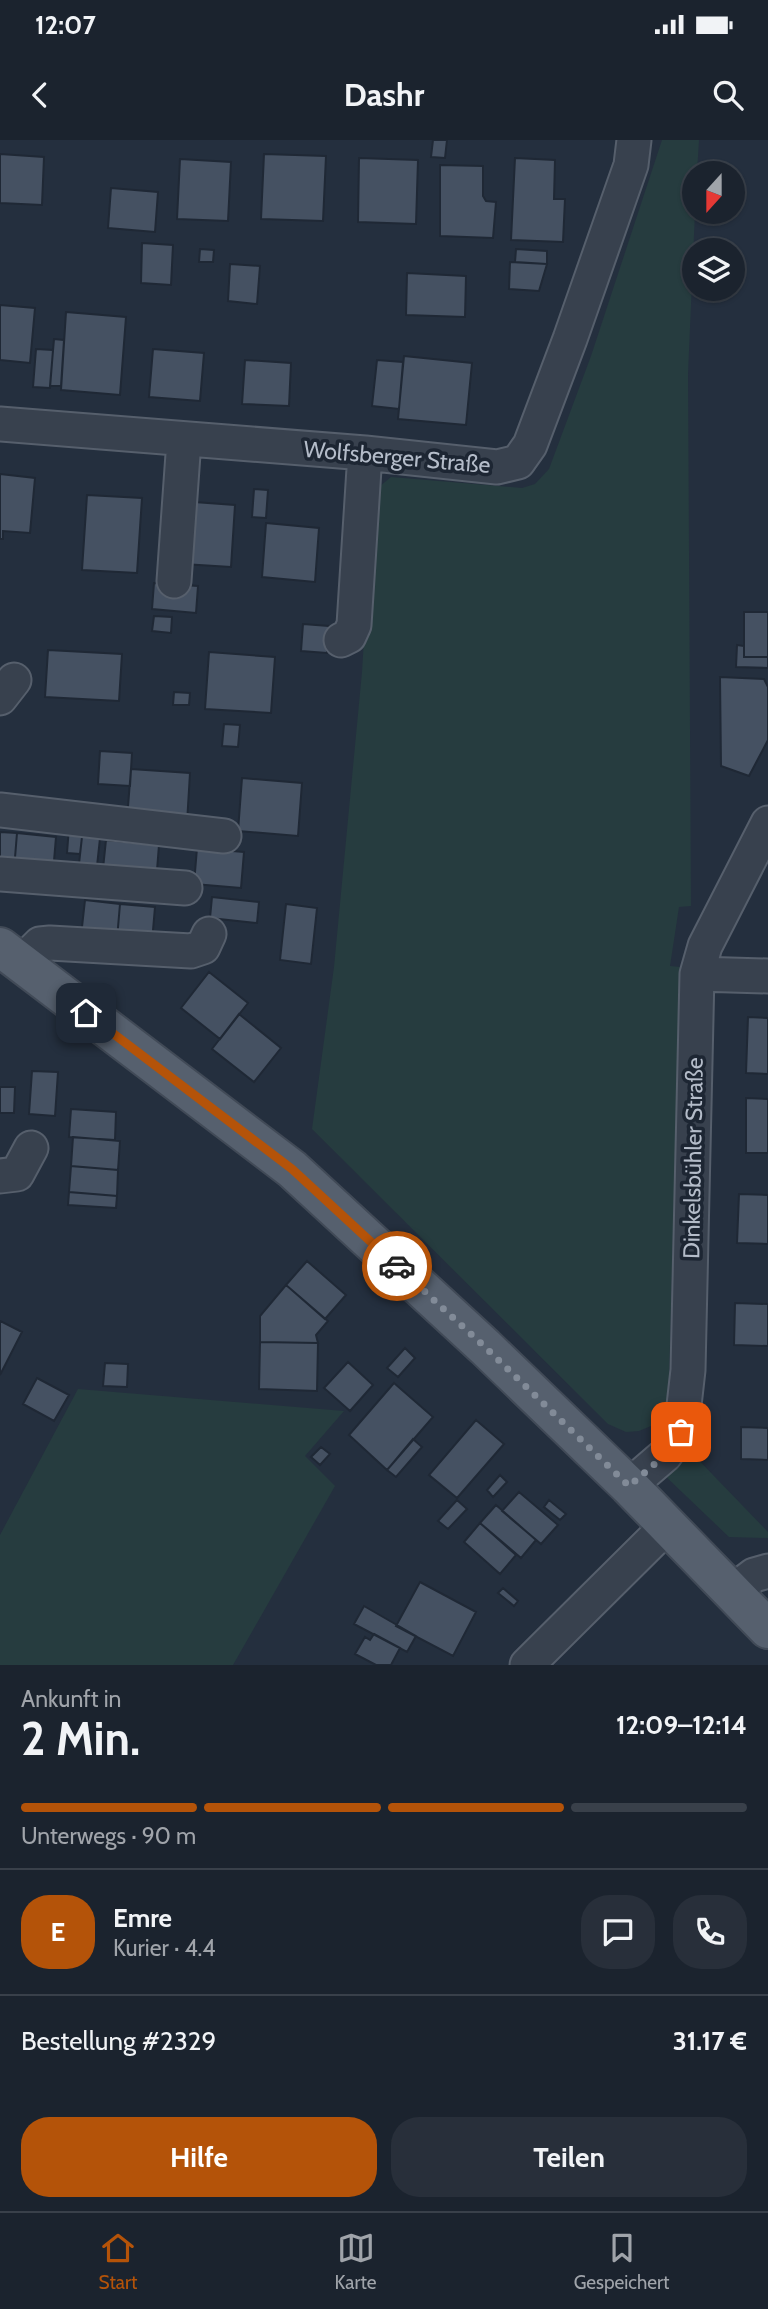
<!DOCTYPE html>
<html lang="de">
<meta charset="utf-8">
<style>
:root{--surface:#1b232e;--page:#282f3a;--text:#f1f3f6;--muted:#a0a4aa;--line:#39404a;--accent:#b45309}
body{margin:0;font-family:Cabin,sans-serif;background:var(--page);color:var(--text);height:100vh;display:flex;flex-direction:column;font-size:26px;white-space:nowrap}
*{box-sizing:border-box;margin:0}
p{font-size:23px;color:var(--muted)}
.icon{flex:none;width:38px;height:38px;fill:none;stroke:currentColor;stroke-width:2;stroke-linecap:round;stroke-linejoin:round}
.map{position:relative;height:1525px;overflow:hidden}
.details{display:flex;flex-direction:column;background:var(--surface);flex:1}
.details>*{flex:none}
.needle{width:46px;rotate:201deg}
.controls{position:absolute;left:682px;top:21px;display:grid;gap:14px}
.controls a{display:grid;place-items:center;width:63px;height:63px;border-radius:50%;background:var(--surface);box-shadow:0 2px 5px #0004,0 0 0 2px var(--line);font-size:35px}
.pin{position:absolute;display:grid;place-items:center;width:60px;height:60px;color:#fff;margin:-30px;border-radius:14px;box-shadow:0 4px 10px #0006}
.courier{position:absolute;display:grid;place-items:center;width:70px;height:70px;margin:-35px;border:5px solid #b45309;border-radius:50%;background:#fff;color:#222;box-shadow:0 2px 9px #0007}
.headline em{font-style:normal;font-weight:700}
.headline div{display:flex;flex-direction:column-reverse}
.headline{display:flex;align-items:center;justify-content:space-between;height:119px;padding:0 21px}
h1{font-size:46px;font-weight:700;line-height:52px}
.bar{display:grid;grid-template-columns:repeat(4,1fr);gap:10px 7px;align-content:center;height:84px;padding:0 21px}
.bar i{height:9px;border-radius:5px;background:var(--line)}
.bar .selected{background:var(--accent)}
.bar p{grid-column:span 4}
.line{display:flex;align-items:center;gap:18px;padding:0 21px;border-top:2px solid var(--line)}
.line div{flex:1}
.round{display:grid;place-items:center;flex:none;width:74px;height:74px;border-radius:28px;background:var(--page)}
.primary-button{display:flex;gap:14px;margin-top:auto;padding:14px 21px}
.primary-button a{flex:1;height:80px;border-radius:28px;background:var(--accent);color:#fff;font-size:28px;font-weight:700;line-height:80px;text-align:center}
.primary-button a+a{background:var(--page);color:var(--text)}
.status{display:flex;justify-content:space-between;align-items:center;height:49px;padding:0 35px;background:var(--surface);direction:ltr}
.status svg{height:19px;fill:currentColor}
header{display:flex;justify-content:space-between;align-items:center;height:91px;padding:0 21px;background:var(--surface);font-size:32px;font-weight:700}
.tab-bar{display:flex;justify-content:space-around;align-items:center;height:98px;border-top:2px solid var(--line);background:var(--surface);font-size:19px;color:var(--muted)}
.tab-bar a{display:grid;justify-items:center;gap:4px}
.tab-bar .selected{color:var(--accent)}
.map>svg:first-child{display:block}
.green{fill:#263c3f}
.building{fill:#455162;stroke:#1f2835;stroke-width:2}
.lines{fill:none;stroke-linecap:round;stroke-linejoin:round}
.minor-casing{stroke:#565f6c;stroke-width:37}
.major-casing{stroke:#414a57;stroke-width:42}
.minor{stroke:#38414e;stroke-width:33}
.major{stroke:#56606e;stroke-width:38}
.done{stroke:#828b98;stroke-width:7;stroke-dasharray:0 12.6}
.route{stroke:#b45309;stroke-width:9}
.labels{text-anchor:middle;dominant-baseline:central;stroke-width:7;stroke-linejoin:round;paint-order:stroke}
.street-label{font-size:23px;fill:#b4bcc9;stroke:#1d2633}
</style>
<div class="status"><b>12:07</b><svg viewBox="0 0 49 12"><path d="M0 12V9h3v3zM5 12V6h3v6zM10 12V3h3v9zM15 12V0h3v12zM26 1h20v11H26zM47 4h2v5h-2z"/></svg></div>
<header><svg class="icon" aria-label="back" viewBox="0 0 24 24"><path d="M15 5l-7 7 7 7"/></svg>Dashr<svg class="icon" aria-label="search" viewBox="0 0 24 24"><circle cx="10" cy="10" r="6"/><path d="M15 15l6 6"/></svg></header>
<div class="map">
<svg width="768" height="1525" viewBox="0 0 768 1525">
<rect width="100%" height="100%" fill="#242f3e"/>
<path class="green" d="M662,0H699L697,33H695V72L688,234L691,766L679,767L670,826L680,827L669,1242L665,1271L651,1286L639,1291L626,1292L608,1284L312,989L334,827L362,532L373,352L391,337L522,348L535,344L549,329L591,216Z
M78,1249L344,1271L305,1316L335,1346L233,1525H0V1395Z
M687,1308L768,1392V1398L729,1397L662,1333Z"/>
<path class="building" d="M433,0H447L445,18L431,17Z
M0,14L44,17L42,65L0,63Z
M264,14L326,16L323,81L261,79Z
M359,18L418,20L416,84L358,82Z
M515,18L555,20L554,59H565L563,102L511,100Z
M180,19L231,22L228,81L177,79Z
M440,25L483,26V56L486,61L496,62L493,98L440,96Z
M111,48L158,52L155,92L108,88Z
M142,103L173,105L171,145L141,143Z
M200,109L214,110L213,122H199Z
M516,109L547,111V124L515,122Z
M510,122L547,124L539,151L509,149Z
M230,124L260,126L257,164L228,161Z
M407,133L466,136L465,177L406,175Z
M0,165L35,168L30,223L0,220Z
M66,172L126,177L120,255L61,250Z
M54,199L64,200L61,246H50Z
M36,209L53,210L50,248L33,247Z
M153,209L204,213L200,261L149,257Z
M404,216L472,223L466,285L398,279Z
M245,220L291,223L289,266L242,264Z
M377,220L403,222L399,269L372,266Z
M0,334L35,338L30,393L3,391V399H0Z
M254,349L268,350L266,378L252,377Z
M87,355L142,358L137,433L82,430Z
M194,362L235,365L231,427L183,424Z
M266,383L319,388L315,442L262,437Z
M154,443L198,446L196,473L152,469Z
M744,472H768V517H744Z
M154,476L172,477L171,493L152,491Z
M303,484L329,486L327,513L301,511Z
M737,505L744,506V517H768V528L736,527Z
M48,510L122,514L119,561L45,557Z
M209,512L275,517L271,573L205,569Z
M720,537L764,539L768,547V600L749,636L721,626Z
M174,552L190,553L189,565H173Z
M224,584L240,585L238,607L222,606Z
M100,611L132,613L130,646L98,644Z
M131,629L190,633L187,683L127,679Z
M242,638L302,643L298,696L238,691Z
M69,687L83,688L80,714L67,713Z
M83,688L101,689L97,726L79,724Z
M0,692L17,693L14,730L0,728Z
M17,693L56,697L53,733L14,730Z
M106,700L159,705L156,743L102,738Z
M197,708L244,712L241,748L194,744Z
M212,757L259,762L257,783L210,778Z
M85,760L120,764L117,799L81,796Z
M120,764L155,767L152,802L117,799Z
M286,764L317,768L311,824L280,820Z
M209,832L248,863L220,899L181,868Z
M239,874L281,908L254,942L212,909Z
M748,877L768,878V934L746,933Z
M32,931L58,932L55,976L29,974Z
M0,947H15L14,973H0Z
M746,958L768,959V1013H746Z
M71,969L116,972L115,1000L69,997Z
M73,997L120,1001L118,1030L71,1026Z
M71,1026L118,1030L117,1056L69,1052Z
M69,1052L117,1056L116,1068L68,1065Z
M739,1054L768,1055V1104L737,1103Z
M307,1121L346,1155L325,1179L286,1145Z
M286,1145L328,1181L316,1195L318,1203L260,1202V1176Z
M735,1163L768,1164V1206L734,1205Z
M0,1181L22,1192L0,1235Z
M260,1202L318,1203L317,1251L259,1249Z
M405,1208L415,1218L398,1237L387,1228Z
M348,1222L373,1245L350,1271L324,1248Z
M105,1223L128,1224L127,1247L103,1246Z
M37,1238L69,1255L54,1281L23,1264Z
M394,1243L433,1277L387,1330L349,1295Z
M476,1280L504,1304L457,1358L429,1335Z
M741,1287L768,1288V1320L741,1319Z
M413,1299L422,1307L396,1337L387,1330Z
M321,1307L330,1314L320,1325L311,1317Z
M500,1335L507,1342L493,1357L487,1350Z
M519,1352L558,1385L541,1404L502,1371Z
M457,1360L467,1369L448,1389L438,1381Z
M549,1360L566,1374L560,1380L544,1367Z
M496,1365L536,1400L521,1418L480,1383Z
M480,1383L516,1415L500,1434L464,1402Z
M420,1442L476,1472L453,1516L396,1486Z
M503,1448L518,1461L514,1466L498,1453Z
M364,1466L416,1496L407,1512L354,1484Z
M374,1494L400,1508L391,1525H376L355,1514L365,1497L370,1500Z"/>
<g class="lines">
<g class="minor-casing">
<path id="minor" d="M0,284L365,313L497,327L518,322L530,305L570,199L631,25L634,0
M174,441L184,300
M341,500L349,496L354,485L365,313
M0,558L14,540
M0,670L224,696
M0,734L185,748
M21,823L40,804L50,803L191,811L203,807L209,794
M697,834L768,836
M0,1036L17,1034L31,1008
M629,1346L665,1315L681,1292L688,1230L697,834L705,806L768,683
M733,1451L754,1435L768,1431
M527,1525L667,1386"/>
</g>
<g class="major-casing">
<path id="major" d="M0,807L292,1029L485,1207L629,1346L768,1489"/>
</g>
<use href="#minor" class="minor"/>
<use href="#major" class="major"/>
</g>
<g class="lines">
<path class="done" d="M397,1126L485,1207L629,1346L665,1315L681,1292"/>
<path class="route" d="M86,873L292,1029L397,1126"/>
</g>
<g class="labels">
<g class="street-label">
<text transform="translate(397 317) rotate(5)">Wolfsberger Straße</text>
<text transform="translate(693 1018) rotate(-89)">Dinkelsbühler Straße</text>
</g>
</g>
</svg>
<div class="controls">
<a><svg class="needle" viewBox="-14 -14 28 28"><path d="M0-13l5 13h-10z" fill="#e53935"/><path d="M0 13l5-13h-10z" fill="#a0a4aa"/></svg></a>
<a><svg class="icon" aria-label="layers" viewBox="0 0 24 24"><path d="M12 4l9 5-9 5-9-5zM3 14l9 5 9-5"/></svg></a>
</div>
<div class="pin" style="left:681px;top:1292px;background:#ea580c"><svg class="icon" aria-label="bag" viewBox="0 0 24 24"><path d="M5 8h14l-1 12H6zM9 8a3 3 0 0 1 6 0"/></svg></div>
<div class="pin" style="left:86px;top:873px;background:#1f2937"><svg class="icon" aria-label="home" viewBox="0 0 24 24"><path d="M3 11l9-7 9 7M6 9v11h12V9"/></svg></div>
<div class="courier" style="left:397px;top:1126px"><svg class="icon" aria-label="car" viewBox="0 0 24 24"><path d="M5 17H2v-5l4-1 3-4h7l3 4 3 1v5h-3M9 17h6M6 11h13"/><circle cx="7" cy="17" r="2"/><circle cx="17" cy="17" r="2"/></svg></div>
</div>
<section class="details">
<div class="headline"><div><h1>2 Min.</h1><p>Ankunft in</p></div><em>12:09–12:14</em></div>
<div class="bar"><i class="selected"></i><i class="selected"></i><i class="selected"></i><i></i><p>Unterwegs · 90 m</p></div>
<div class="line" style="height:126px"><b class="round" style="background:var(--accent);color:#fff">E</b><div><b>Emre</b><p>Kurier · 4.4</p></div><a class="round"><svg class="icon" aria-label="chat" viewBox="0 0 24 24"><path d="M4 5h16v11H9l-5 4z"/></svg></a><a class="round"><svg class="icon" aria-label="phone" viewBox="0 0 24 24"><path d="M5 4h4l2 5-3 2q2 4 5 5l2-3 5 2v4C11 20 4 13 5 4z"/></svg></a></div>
<div class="line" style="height:91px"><div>Bestellung #2329</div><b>31.17 €</b></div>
<div class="primary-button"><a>Hilfe</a><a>Teilen</a></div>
</section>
<nav class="tab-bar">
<a class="selected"><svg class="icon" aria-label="home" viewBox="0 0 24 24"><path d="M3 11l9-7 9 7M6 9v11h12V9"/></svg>Start</a>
<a><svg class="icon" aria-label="map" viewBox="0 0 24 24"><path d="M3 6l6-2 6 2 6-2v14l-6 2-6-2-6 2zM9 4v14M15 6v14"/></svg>Karte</a>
<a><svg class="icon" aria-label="saved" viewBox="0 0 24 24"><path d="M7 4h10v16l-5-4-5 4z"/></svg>Gespeichert</a>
</nav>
